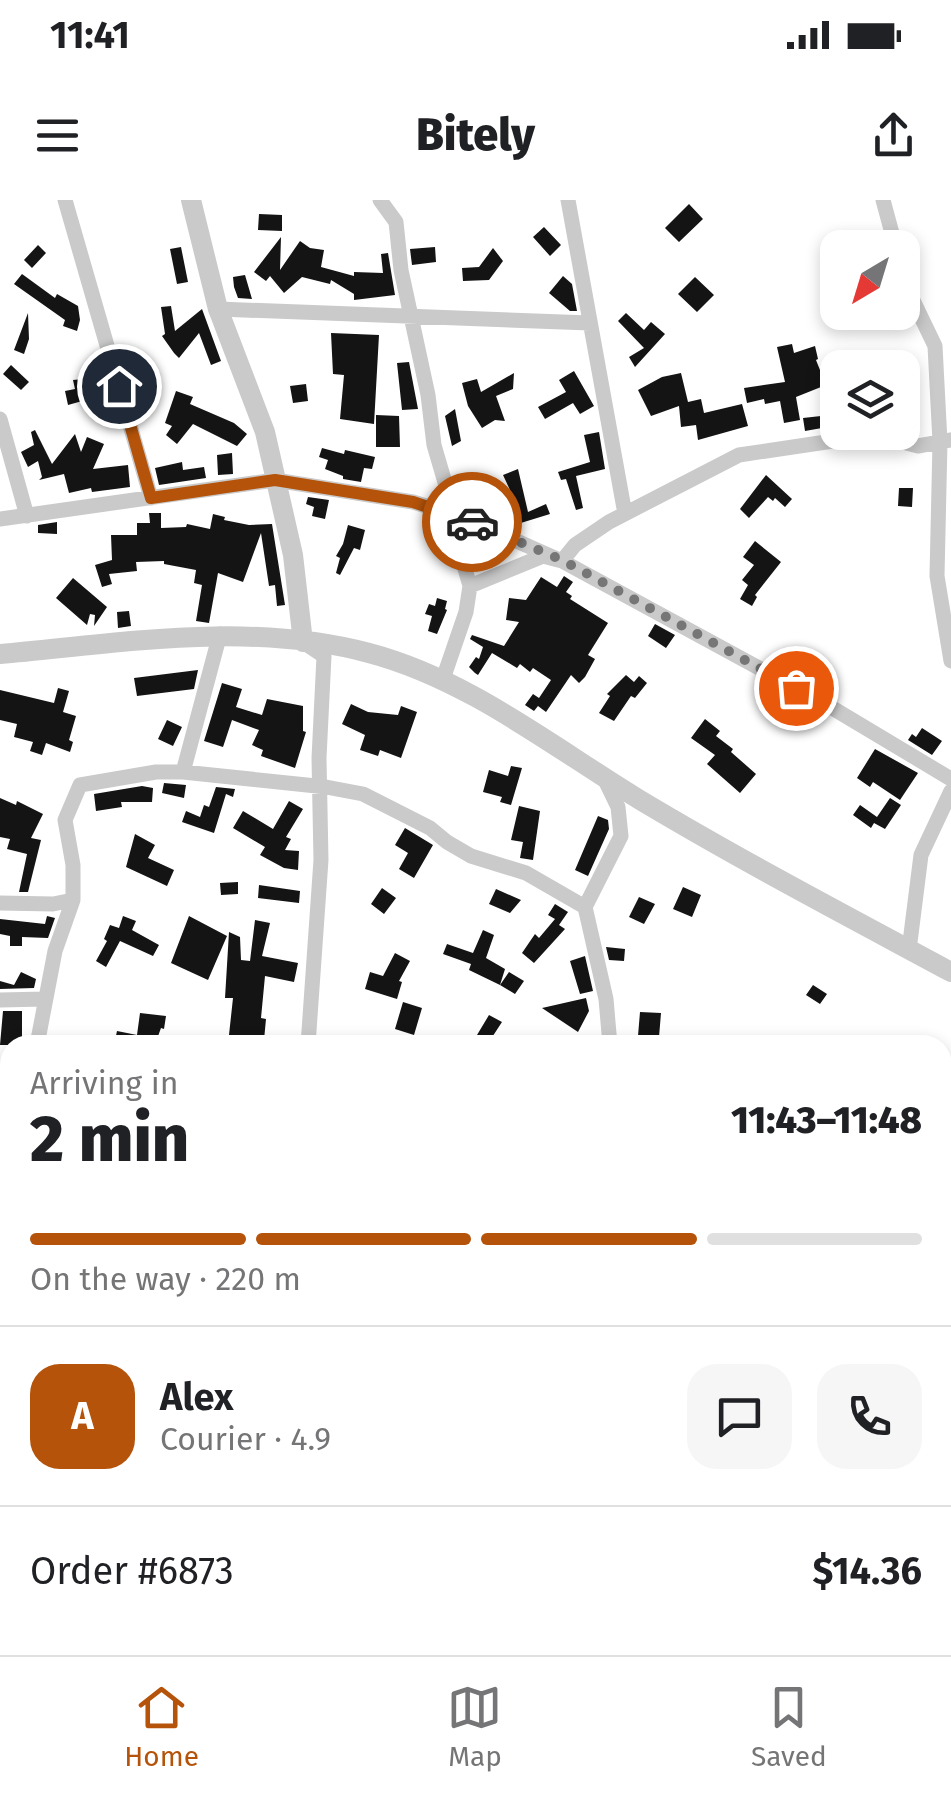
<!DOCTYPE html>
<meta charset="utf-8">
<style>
:root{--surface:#fff;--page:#f6f6f6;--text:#202124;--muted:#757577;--line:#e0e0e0;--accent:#b45309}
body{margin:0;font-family:"Fira Sans",sans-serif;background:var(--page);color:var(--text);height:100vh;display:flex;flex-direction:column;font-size:38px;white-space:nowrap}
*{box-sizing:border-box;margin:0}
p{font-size:32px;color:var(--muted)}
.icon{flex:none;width:55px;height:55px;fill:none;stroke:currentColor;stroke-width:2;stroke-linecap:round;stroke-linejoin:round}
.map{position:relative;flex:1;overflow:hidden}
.side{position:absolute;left:0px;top:835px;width:952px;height:620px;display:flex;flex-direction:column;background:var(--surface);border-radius:30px 30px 0 0;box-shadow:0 5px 15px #0003}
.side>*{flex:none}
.needle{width:65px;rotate:218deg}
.tools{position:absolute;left:820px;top:30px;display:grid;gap:20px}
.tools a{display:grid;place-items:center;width:100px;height:100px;border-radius:20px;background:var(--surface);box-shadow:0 5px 15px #0003;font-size:50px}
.pin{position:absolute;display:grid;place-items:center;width:85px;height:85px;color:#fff;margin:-42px;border:5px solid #fff;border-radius:50%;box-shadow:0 2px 10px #0007}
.courier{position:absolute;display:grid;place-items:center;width:100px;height:100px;margin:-50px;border:8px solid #b45309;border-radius:50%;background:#fff;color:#222;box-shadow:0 2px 12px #0007}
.overview em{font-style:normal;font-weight:800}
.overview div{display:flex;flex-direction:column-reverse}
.overview{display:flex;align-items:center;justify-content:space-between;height:170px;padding:0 30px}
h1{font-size:65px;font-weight:800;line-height:75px}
.bar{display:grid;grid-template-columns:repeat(4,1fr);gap:15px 10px;align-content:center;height:120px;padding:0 30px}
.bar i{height:12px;border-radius:8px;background:var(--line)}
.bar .current{background:var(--accent)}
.bar p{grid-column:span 4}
.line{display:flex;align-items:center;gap:25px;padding:0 30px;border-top:2px solid var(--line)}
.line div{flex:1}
.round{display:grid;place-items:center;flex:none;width:105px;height:105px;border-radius:30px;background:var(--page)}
.status{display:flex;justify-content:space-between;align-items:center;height:70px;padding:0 50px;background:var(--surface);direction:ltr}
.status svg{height:28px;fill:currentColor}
header{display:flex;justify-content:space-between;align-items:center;height:130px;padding:0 30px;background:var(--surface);font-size:45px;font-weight:800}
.dock{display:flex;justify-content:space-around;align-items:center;height:140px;border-top:2px solid var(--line);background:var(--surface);font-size:28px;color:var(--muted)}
.dock a{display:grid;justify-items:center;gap:5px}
.dock .current{color:var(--accent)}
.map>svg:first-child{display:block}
.building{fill:#141414}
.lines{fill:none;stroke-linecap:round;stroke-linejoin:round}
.minor{stroke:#cacaca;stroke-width:15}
.tertiary{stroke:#cacaca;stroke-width:20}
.done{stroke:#767676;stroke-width:10;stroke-dasharray:0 18}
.route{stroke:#b45309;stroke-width:12}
</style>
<div class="status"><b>11:41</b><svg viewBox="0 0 49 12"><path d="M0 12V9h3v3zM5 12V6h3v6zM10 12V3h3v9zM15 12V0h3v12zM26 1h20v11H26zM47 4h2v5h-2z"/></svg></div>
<header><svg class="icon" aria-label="menu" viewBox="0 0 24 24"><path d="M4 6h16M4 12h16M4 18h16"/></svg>Bitely<svg class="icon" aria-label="share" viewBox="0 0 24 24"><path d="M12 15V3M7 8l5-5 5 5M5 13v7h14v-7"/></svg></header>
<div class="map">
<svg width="951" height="1455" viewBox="0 0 951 1455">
<rect width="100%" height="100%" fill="#fff"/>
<path class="building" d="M689,4L703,19L679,42L665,28Z
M259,14L282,15V31L258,30Z
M544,27L561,45L550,56L533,37Z
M281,37L280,70L300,41L310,48L324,50L321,67L354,76V72L383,73L381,54L388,53L395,95L354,100V94L331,80L330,84L302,77L284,93L270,76L266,81L254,72Z
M38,45L46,53L32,68L24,60Z
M181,47L188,82L177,84L170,49Z
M435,47L436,62L412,65L410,49Z
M493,48L503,61L489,80L463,81L462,68L479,67Z
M22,74L55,98L57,94L78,106L80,120L77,131L63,126L65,120L14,84Z
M245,75L252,99L238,98L234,87L233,77Z
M563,76L572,84L577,111H570L549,93Z
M695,77L714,95L697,112L678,94Z
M171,106L175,131L202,109L221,161L211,165L199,133L179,158L174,153L162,136L165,134L161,107Z
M28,113L29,139L24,154L14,150Z
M626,113L644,130L651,122L665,134L635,167L629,157L644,148L618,121Z
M331,133L379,135L374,224L340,219L344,175L333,174Z
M792,144L794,153L815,146L818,159L816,160L826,185L796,197L800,220L784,223L780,201L765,204L764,199L747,203L744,188L785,182L777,147Z
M409,162L418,209L402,210L397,163Z
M11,165L29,182L21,190L3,174Z
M102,170L107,194L68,205L65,191L75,189L73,180L83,179L82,173Z
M574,171L594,206L580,214L573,203L545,219L538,207L566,192L559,180Z
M514,173L513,189L496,196L505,221L495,220L482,228L468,206L462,183L477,179L481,192Z
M681,173L688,202L701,199L704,213L742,204L748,226L698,240L696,225L681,227L679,206L651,216L638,190L662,177Z
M306,184L308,201L293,203L290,186Z
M176,191L193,197L190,204L234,223L247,234L237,246L193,224L177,244L166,235L172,226L165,223Z
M455,209L461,241L452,246L445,216Z
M376,215L399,216L400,247H376Z
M821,216L822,228L805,231L803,218Z
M35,230L52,264L75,234L81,252L87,237L104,244L93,269L128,265L130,287L92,292L91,288L69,293L64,274L39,280L42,277L38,261L28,267L21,252L34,245L31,232Z
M599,232L605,269L576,276L583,308L576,310L566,279L561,280L558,272L590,262L584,235Z
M322,248L344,254L345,250L375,257L372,269L364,268L361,282L343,279V276L325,269L328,260L319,257Z
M232,253L233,274L218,275L217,255Z
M182,262L183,270L204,267L206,278L159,285L155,268Z
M518,269L528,312L546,304L550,314L511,326L504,323L513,319L510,290L503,275Z
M766,275L792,299L785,307L775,298L773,301L768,297L749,318L740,309Z
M899,288H913L912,307L898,306Z
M308,297L329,300L325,319L312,316L314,307L306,304Z
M149,313H161V328L186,327L187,324L210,329L213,314L225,317L224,320L249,325L272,324L285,405L277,406L275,385L269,386L261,333L243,382L218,373L209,423L196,421L202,385L194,383L196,370L164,364V361L136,362L137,371L109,374L112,384L102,387L95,365L112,360L111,335H137V323H150Z
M57,322V334L38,333V325Z
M348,325L365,330L360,350L354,348L340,375L336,373L340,358L336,356L343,344Z
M755,341L781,362L755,395L757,397L752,406L740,399L748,385L742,380L754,365L743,357Z
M564,376L573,382L566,392L572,396L570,399L608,423L588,455L595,459L585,477L579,483L571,475L546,512L538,506L534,511L525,505L533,494L539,498L551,480L533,468L530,472L520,464L517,468L492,453L478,475L475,473L469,467L476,457L479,459L483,447L470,439L472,435L504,446L519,422L506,420L509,398L526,400L541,377L557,387Z
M73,378L107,407L94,426L95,415L90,414L87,425L56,398Z
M437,398L447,401L445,409L447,410L437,434L428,431L432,416L425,414L429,404L435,406Z
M129,411L131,426L118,428L117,412Z
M655,424L675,435L666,448L648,436Z
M198,470L194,489L137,496L134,478Z
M626,475L634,482L639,476L647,483L635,498L631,496L614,521L599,513L610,496L607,494Z
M222,483L242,489L236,507L262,515L267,499L303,506V531L306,532L295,568L261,556L263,550L252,545L259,530L232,520L223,547L204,541Z
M58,488L69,491L63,512L76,516L69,540L73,542L70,552L46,543L42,555L30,551L33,542L14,537L17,524L0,520V490L54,503Z
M351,504L368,512L398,515L401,506L417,512L401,558L380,550L378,556L360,550L365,535L342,524Z
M705,519L720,531L716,536L733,549L731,552L756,574L740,593L707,564L715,555L691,538Z
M167,520L182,527L173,546L158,539Z
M922,528L942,541L932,555L908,540L912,534L916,537Z
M875,549L918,573L900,600L873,582L870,587L857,578Z
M511,566L522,568L511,605L500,602L502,597L483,592L489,570L508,576Z
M164,583L186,585L184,598L162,593Z
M142,586L153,588L152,602H121L122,607L96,611L94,594Z
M216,587L235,589L233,597L226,594L214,633L182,622L186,611L200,617L204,605L209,607Z
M0,598L16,605L17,601L43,614L31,638L41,640L28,692H19L27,654L7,649L10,639L0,637Z
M890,598L901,605L885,629L874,623L871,628L853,615L860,605L877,617Z
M289,601L303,609L286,637L291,639L285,650L299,651L298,670L284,668L260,655L265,647L233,628L243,611L273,629Z
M519,606L540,611L533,660L520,658L523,642L511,640Z
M598,616L608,620L609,629L588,676L575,670Z
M405,628L433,645L414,678L399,669L408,653L395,645Z
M135,634L155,645L148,658L174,670L167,686L126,667Z
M238,682V694L221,695L220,683Z
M259,685L300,691L299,703L258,698Z
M683,687L701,695L692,717L673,709Z
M382,688L396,698L384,714L371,704Z
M496,689L521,700L510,713L489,704Z
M639,697L655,704L644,724L629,717Z
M555,704L568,712L559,725L565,729L534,763L522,753L535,734L539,738L555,719L548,715Z
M47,716L55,718L48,738L22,737V746H10V736L0,734V719L45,724Z
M123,716L136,721L132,730L159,745L153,756L120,741L106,767L96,761L107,741L104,739L110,725L119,728Z
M189,716L227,736L208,780L171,763Z
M255,720L270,723L262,756L298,763L294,782L265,776L261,818L266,819L264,840L229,835L233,798H225L229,732L240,737L241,760L250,761Z
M483,730L494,735L486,758L505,769L500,785L469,770L471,764L443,754L447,744L473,753Z
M606,747L625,749L624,761L609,760Z
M395,753L410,761L399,781L402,782L397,799L365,789L370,772L383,776Z
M585,756L593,791L580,794L570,761Z
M21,772L36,779L34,788L0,789V781L14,785Z
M509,772L524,781L515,794L500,785Z
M813,785L827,794L820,804L806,795Z
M586,798L589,811L578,832L542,808Z
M403,802L422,808L414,835L395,829Z
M3,811H22V845H0Z
M640,812L661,813L659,837L638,836Z
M140,813L166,816L164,829L161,828L157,839L160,840L159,845H114L117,831L137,835Z
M489,815L502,822L487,845H471Z"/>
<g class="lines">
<path class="minor" d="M65,0L151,298
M380,0L396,22L401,70L428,195L434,245L446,286L462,317L460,352L470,386L466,412L443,479
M568,0L625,314
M883,0L896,48
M902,70L909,92L935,146L940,242L937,376L951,461
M218,109L590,123
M0,219L27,316
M0,319L275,280L413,302L462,317L562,361L829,506L951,579
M470,386L543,356L562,361L575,345L609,322L739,255L833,241L887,238L918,246L951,240
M303,442L324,456L319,558L321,660L308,845
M183,572L326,587L363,594L430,628L447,642L471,656L526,673L585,707
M604,578L618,607L621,636L585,707L606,799L610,845
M0,703L53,704L73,700
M909,750L921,655L951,591
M0,800L45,799
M37,845L55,751L73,700V665L65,620L80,585L156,572H183L220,434
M0,1002L10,966
M0,1016L10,1019
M0,1147L10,1150
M0,1276L10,1279
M0,1364L10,1368
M942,1401L951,1387
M942,1443L951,1447
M635,1445L703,1455
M62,1455L69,1445
M475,1455L480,1445
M753,1455L830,1445
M911,1455L917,1445"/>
<path class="tertiary" d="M191,0L218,109L265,232L293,355L303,442
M0,454C122,443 248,421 369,453C468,479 553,547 640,600C742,661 847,716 951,772"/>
</g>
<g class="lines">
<path class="done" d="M472,322L562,360L796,488"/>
<path class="route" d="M119,186L151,298L275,280L413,302L472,322"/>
</g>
</svg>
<div class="tools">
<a><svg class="needle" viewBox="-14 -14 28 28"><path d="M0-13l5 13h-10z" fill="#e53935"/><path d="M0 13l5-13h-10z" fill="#757577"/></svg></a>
<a><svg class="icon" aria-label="layers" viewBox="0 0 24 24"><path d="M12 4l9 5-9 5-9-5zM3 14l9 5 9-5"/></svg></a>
</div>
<div class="pin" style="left:796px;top:488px;background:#ea580c"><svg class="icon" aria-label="bag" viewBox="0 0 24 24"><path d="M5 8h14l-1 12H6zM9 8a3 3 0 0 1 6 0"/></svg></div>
<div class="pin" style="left:119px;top:186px;background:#1f2937"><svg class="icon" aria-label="home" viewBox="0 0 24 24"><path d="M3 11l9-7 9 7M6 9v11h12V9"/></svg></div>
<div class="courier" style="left:472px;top:322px"><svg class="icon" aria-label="car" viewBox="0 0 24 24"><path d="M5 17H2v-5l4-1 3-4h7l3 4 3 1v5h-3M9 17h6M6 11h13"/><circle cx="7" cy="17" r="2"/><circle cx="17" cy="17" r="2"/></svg></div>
<section class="side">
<div class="overview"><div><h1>2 min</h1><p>Arriving in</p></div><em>11:43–11:48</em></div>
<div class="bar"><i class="current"></i><i class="current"></i><i class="current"></i><i></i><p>On the way · 220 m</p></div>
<div class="line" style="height:180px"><b class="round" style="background:var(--accent);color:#fff">A</b><div><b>Alex</b><p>Courier · 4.9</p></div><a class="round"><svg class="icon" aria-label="chat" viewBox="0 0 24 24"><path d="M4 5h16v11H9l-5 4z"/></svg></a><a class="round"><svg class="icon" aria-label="phone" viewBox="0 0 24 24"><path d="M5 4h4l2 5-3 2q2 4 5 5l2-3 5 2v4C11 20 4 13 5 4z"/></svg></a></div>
<div class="line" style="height:130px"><div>Order #6873</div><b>$14.36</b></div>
</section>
</div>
<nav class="dock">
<a class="current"><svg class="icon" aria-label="home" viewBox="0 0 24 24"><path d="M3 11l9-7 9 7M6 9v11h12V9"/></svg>Home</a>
<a><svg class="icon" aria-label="map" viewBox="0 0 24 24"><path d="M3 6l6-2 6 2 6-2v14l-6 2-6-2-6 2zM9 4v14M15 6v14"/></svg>Map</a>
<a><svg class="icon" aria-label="saved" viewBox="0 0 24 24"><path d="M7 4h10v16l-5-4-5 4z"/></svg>Saved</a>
</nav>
